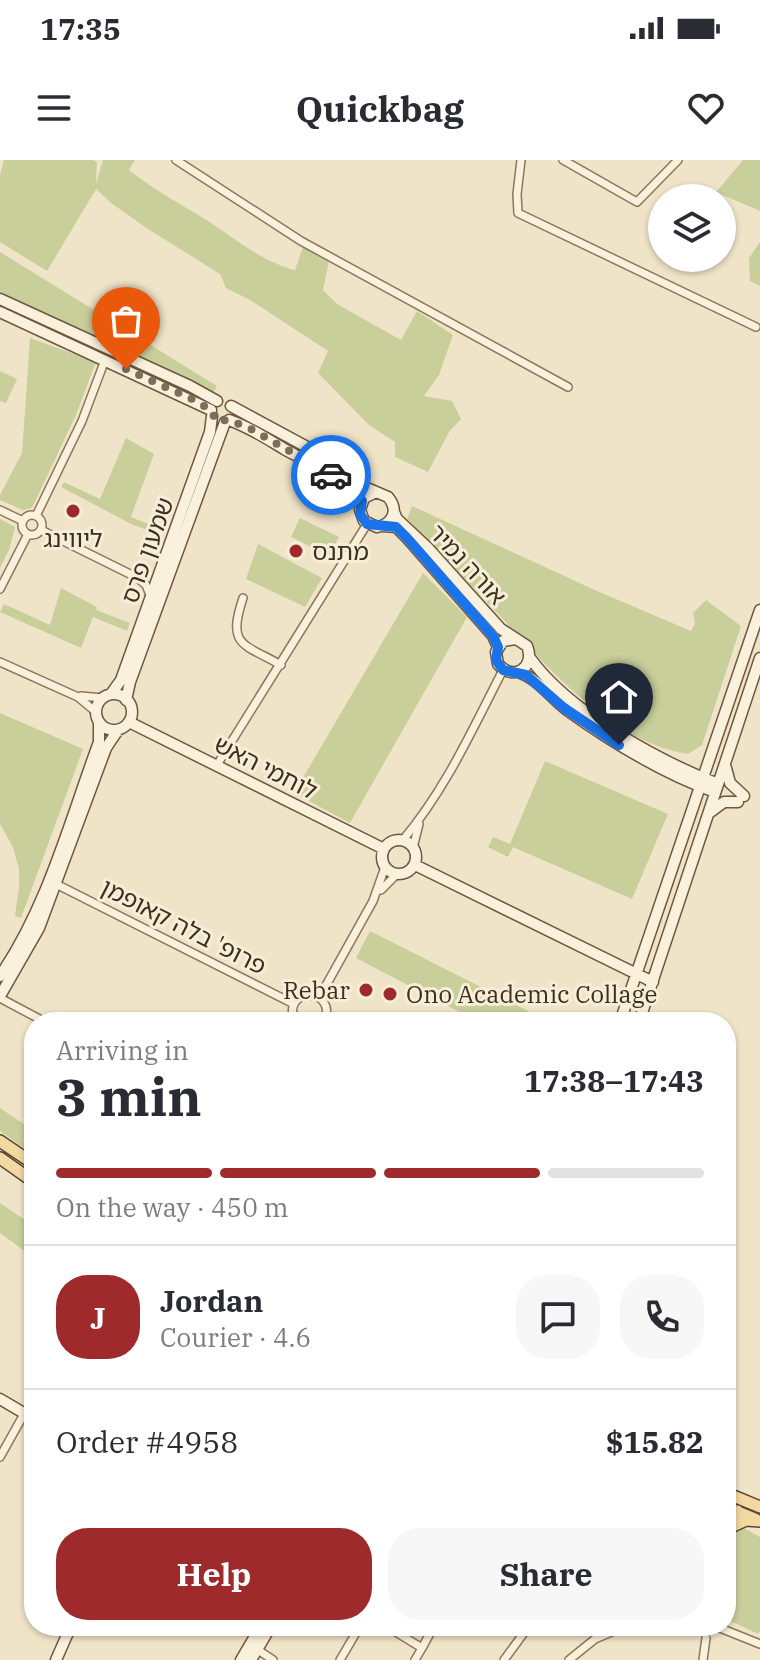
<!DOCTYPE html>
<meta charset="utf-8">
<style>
:root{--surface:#fff;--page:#f7f7f7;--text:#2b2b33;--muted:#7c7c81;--line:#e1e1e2;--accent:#9e2a2b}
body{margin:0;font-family:"IBM Plex Serif","Noto Sans Hebrew",serif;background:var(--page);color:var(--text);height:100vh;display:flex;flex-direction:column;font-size:30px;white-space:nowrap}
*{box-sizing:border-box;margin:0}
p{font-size:26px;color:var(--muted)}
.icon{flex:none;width:44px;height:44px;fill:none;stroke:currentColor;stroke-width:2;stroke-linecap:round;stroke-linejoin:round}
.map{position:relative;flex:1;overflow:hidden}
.side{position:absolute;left:24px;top:852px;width:712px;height:624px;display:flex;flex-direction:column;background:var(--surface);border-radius:32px;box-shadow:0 2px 6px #0004}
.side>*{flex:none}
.controls{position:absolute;left:648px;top:24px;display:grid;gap:16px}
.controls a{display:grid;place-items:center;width:88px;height:88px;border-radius:50%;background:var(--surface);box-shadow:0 2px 6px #0004;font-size:40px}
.pin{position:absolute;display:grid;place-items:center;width:68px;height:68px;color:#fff;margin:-82px -34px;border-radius:50% 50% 50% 0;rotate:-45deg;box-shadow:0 0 8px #0007}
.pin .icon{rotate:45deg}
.courier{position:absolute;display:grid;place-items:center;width:80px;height:80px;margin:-40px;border:6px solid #1a73e8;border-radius:50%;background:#fff;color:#222;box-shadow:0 2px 10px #0007}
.head em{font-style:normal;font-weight:700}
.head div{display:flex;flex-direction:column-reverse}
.head{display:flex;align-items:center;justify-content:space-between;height:136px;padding:0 32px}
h1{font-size:52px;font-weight:700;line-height:60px}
.bar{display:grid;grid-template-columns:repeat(4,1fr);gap:12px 8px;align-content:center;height:96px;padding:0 32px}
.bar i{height:10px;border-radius:6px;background:var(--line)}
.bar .selected{background:var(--accent)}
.bar p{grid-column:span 4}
.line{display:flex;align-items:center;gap:20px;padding:0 32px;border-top:2px solid var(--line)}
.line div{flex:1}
.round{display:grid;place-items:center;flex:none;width:84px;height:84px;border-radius:32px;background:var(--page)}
.button{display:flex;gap:16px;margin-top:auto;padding:16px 32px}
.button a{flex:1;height:92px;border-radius:32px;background:var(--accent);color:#fff;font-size:32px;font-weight:700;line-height:92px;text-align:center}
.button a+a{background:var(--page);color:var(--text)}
.status{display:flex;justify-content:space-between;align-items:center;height:56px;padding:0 40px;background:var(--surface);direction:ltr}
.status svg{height:22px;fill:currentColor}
header{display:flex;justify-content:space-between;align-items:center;height:104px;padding:0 32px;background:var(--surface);font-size:36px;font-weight:700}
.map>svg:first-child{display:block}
.green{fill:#c9cf9b}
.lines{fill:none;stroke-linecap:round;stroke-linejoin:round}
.street-casing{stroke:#8d765c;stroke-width:10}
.secondary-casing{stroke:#6f573f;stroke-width:13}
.primary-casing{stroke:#5b4430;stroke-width:14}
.street{stroke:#faf1dc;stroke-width:7}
.secondary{stroke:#faf1dc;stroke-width:10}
.primary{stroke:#f3d9a0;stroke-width:11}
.done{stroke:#7c6e5b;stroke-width:8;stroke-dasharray:0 14.4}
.route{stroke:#1a73e8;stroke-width:10}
.poi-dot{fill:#9e2a2b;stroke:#f7eed8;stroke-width:3}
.labels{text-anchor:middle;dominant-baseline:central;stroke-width:6;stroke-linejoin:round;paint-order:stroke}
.poi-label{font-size:24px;fill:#3d2e20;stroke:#f7eed8;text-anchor:start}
.street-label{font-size:24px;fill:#3d2e20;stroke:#f7eed8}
</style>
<div class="status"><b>17:35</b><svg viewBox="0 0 49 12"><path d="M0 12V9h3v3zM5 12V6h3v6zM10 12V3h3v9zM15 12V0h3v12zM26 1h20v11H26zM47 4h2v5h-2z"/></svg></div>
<header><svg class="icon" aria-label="menu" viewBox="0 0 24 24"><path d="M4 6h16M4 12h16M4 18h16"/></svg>Quickbag<svg class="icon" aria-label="heart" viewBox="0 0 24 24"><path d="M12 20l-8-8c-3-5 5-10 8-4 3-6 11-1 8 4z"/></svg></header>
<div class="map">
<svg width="760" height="1500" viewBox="0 0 760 1500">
<rect width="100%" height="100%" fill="#f0e4c8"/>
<path class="green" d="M4,0H93L97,2L96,24L103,0H135L129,10C154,30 181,44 208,61C236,79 262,102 295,110L303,87L329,101L323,130L337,144L401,180L417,151L453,175L439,215L424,236L452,241L461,259L449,272L428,312L395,297V282L369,265L318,213L328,191L250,140L226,128L220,114L148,69L111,43L96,29L47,111L0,82V15Z
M743,0H760V51L716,32Z
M760,82V126L750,121L749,98Z
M0,92L217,226L208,244L0,140Z
M30,178L96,202L76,255L32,348L23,350L0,340V335L22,293Z
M0,211L17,219L6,243L0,241Z
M126,278L154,294L131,357L163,370L162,375L133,365L61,327L64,322L100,339Z
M300,297L344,324L339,335L295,310Z
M412,346L597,431L691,471L695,463L693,453L706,440L741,466L702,585L688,594C612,582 550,510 500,456C469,424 438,391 407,359Z
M300,358L339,377L329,396L291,377Z
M0,359L15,367L9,390L0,408Z
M258,384L322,418L305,447L246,419Z
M423,413L467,457L350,663L294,633Z
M61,428L97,447L96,450L130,463L127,471L93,457L81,488L0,452L4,444L50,465Z
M0,553L83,589L21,758L15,756L19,728V709L13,687L0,664Z
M545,601L668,654L632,739L513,687L508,697L488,687L493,677L510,684Z
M370,771L550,862H479L356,798Z
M0,948L34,971V995L0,971Z
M0,1043L34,1066V1098L0,1073Z
M726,1358L760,1377V1471L758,1474L726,1459Z"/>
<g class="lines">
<g class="street-casing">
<path id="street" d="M176,0L301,81L568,227
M521,0L517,34L518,53L756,167
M563,0L637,42L678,0
M0,350L23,361
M22 365a10 10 0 1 1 20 0a10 10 0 1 1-20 0Z
M36,356L82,261L105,200
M41,370L138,418L146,425L150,435
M0,429L28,374
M243,438C227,486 242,483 281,505
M0,502L78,537L96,552
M81,536L103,538
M217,605L367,364
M402,681C445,631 473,568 503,510
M413,688L419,664
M56,724L294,844
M381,730L397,714
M0,838L45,862
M319,838L373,741L385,707
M295,862C280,826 339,827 324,862
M0,1297L24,1254
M726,1389L738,1349
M386,1466L422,1488L415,1500
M715,1466L760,1484
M255,1488L273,1500
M422,1488L434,1466
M340,1500L360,1466
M504,1500L529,1466
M569,1500L595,1479L626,1466
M703,1500L706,1478"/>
</g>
<g class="secondary-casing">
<path id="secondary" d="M0,139L190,226L217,241
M0,152L211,250
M231,246L307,287L367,328L388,337C399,350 393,364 377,367L364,361L360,350L364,338L376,332
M229,260C249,267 266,278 284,289C312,304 341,317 362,341
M394,352L397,359L429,389L501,469L527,486C536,508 513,522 498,504L496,492L503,481L516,479
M382,366L396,367L407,378L493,476L498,487
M530,498C569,552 657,600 718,624
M518,512C537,518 551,538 567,550C613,583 662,613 715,632
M96 552a18 18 0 1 1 36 0a18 18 0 1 1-36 0Z
M111,534L121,520L210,272L212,256
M126,540L130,522L225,262
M129,562L384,689
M726,608L730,623L744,636
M709,653L724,642H738
M382 697a17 17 0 1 1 34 0a17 17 0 1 1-34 0Z
M415,705L653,822
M0,816C48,746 70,660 99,582V563
M0,836L39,768L106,588L118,570
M620,862L760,450
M639,862L760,498
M0,1239L34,1259
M56,1500L71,1466
M241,1500L261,1466
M251,1500L271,1466"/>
</g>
<g class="primary-casing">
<path id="primary" d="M0,981L34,1004
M0,998L34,1022
M726,1333L760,1347
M726,1347L755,1359
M726,1358L733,1366L746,1360L760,1361"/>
</g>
<use href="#street" class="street"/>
<use href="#secondary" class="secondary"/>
<use href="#primary" class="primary"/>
</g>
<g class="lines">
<path class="done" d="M126,209L192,239L211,250L216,261L229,260L251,269L331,315"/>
<path class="route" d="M331,315L350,328L362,341L360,354L367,364L396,367L407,378L493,476L498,487L496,500L503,510L526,515L564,548L619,585"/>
</g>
<g class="poi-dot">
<circle cx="73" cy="351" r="8"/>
<circle cx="296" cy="391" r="8"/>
<circle cx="366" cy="830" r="8"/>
<circle cx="390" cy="834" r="8"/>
</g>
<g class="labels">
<g class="poi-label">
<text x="73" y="378" text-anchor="middle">ליווינג</text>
<text x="312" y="391">מתנס</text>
<text x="350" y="830" text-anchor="end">Rebar</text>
<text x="406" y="834">Ono Academic Collage</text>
</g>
<g class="street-label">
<text transform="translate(147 390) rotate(-70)">שמעון פרס</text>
<text transform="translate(468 404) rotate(47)">אורה נמיר</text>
<text transform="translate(266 607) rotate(27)">לוחמי האש</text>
<text transform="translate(184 766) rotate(27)">פרופ' בלה קאופמן</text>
</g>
</g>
</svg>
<div class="controls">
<a><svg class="icon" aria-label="layers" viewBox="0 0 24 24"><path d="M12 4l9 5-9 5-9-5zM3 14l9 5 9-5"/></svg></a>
</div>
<div class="pin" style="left:126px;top:209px;background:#ea580c"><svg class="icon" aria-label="bag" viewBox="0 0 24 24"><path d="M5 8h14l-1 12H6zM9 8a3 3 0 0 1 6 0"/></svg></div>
<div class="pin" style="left:619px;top:585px;background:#1f2937"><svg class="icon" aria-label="home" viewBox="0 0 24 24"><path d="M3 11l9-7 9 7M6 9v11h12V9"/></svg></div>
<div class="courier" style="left:331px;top:315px"><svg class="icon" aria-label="car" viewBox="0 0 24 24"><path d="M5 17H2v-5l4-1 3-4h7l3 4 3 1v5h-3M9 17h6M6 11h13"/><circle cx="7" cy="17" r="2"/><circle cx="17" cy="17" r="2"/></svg></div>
<section class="side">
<div class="head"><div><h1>3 min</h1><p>Arriving in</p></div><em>17:38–17:43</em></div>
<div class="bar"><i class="selected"></i><i class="selected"></i><i class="selected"></i><i></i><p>On the way · 450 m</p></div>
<div class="line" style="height:144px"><b class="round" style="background:var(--accent);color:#fff">J</b><div><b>Jordan</b><p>Courier · 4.6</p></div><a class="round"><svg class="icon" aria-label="chat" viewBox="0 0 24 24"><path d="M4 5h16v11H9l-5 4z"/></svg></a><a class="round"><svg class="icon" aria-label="phone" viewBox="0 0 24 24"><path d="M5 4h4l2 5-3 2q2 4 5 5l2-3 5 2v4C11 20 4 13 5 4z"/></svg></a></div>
<div class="line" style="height:104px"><div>Order #4958</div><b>$15.82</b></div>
<div class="button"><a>Help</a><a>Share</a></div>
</section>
</div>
